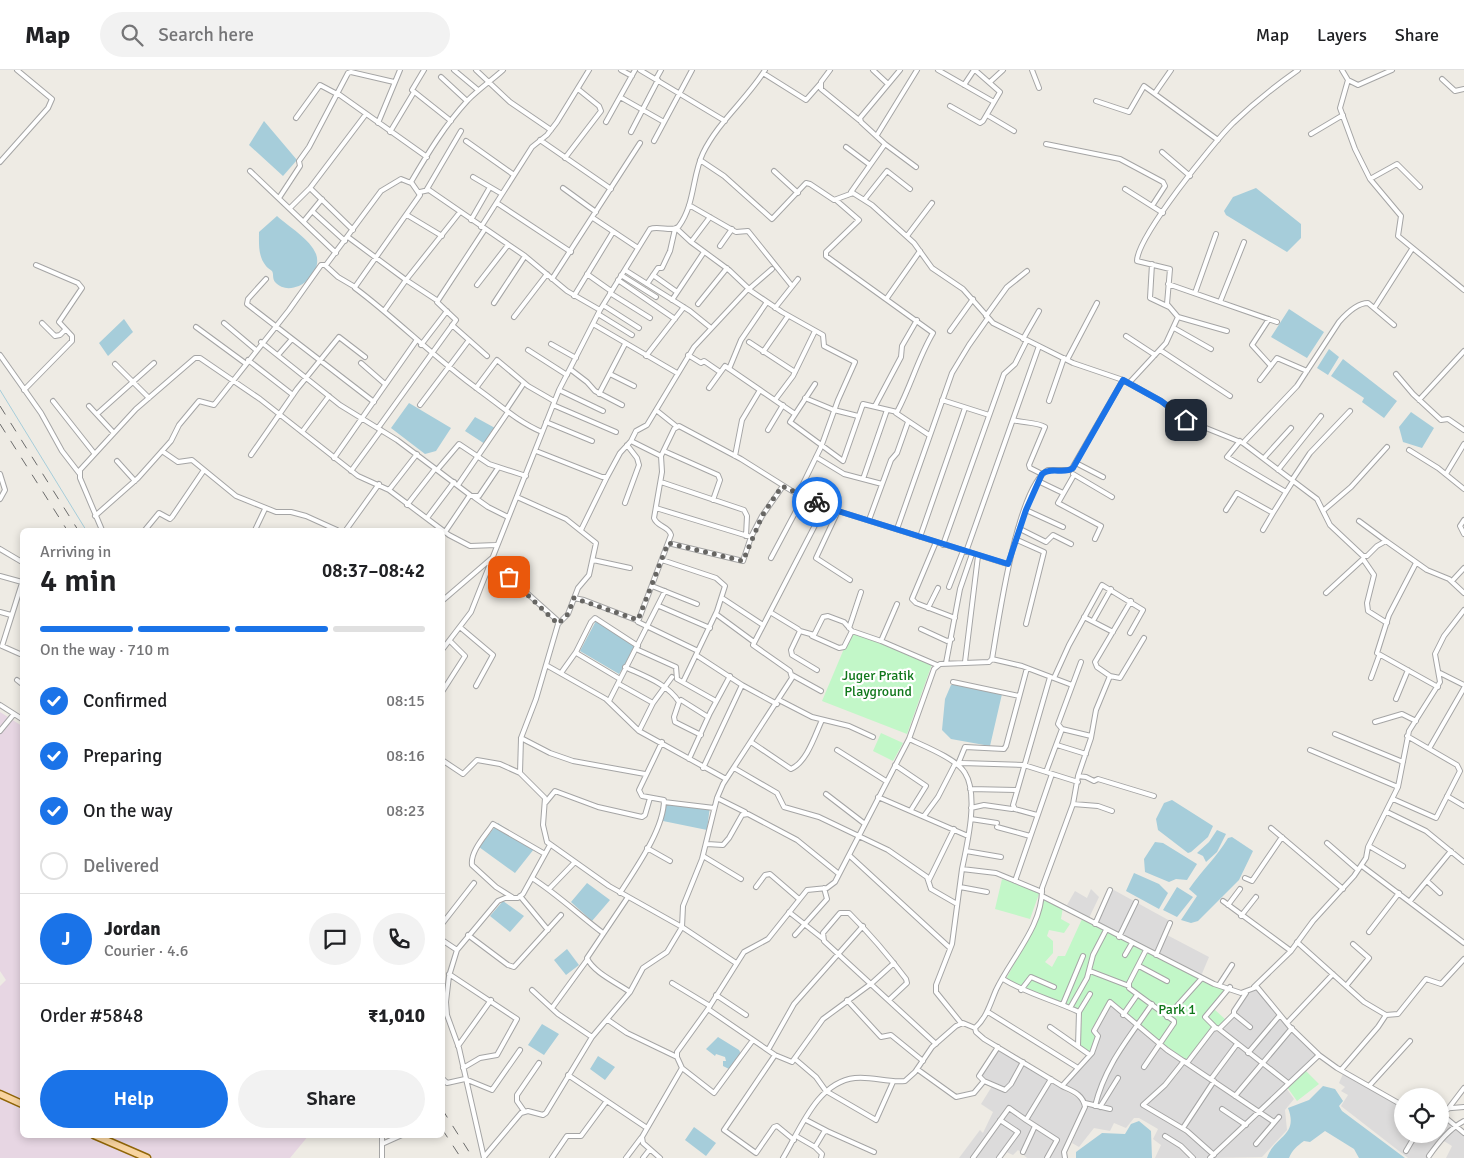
<!DOCTYPE html>
<meta charset="utf-8">
<style>
:root{--surface:#fff;--page:#f2f2f2;--text:#202124;--muted:#757577;--line:#e0e0e0;--accent:#1a73e8}
body{margin:0;font-family:Signika,sans-serif;background:var(--page);color:var(--text);height:100vh;display:flex;flex-direction:column;font-size:19px;white-space:nowrap}
*{box-sizing:border-box;margin:0}
p{font-size:16px;color:var(--muted)}
.icon{flex:none;width:28px;height:28px;fill:none;stroke:currentColor;stroke-width:2;stroke-linecap:round;stroke-linejoin:round}
.map{position:relative;flex:1;overflow:hidden}
.panel{position:absolute;left:20px;top:458px;width:425px;height:610px;display:flex;flex-direction:column;background:var(--surface);border-radius:8px;box-shadow:0 2px 8px #0003}
.panel>*{flex:none}
.buttons{position:absolute;left:1394px;top:1018px;display:grid;gap:10px}
.buttons a{display:grid;place-items:center;width:55px;height:55px;border-radius:50%;background:var(--surface);box-shadow:0 2px 8px #0003;font-size:25px}
.pin{position:absolute;display:grid;place-items:center;width:42px;height:42px;color:#fff;margin:-21px;border-radius:10px;box-shadow:0 2px 8px #0006}
.courier{position:absolute;display:grid;place-items:center;width:50px;height:50px;margin:-25px;border:4px solid #1a73e8;border-radius:50%;background:#fff;color:#222;box-shadow:0 1px 6px #0007}
.summary em{font-style:normal;font-weight:600}
.summary div{display:flex;flex-direction:column-reverse}
.summary{display:flex;align-items:center;justify-content:space-between;height:85px;padding:0 20px}
h1{font-size:32px;font-weight:600;line-height:38px}
.bar{display:grid;grid-template-columns:repeat(4,1fr);gap:8px 5px;align-content:center;height:60px;padding:0 20px}
.bar i{height:6px;border-radius:4px;background:var(--line)}
.bar .on{background:var(--accent)}
.bar p{grid-column:span 4}
.line{display:flex;align-items:center;gap:12px;padding:0 20px;border-top:1px solid var(--line)}
.line div{flex:1}
.round{display:grid;place-items:center;flex:none;width:52px;height:52px;border-radius:26px;background:var(--page)}
ol{padding:0 20px;list-style:none}
li{display:flex;align-items:center;gap:15px;height:55px}
li p{margin-inline-start:auto}
li .icon{padding:5px;border-radius:50%;background:var(--accent);color:#fff;stroke-width:4}
li:last-child{color:var(--muted)}
li i{width:28px;height:28px;border:2px solid var(--line);border-radius:50%}
.cta{display:flex;gap:10px;margin-top:auto;padding:10px 20px}
.cta a{flex:1;height:58px;border-radius:30px;background:var(--accent);color:#fff;font-size:20px;font-weight:600;line-height:58px;text-align:center}
.cta a+a{background:var(--page);color:var(--text)}
header{display:flex;align-items:center;gap:30px;box-sizing:border-box;height:70px;padding:0 25px;background:var(--surface);border-bottom:1px solid var(--line)}
header strong{font-size:24px}
nav{display:flex;gap:28px;margin-inline-start:auto;font-size:18px}
.search{width:350px;height:45px;background:var(--page);display:flex;align-items:center;gap:12px;box-sizing:border-box;padding:0 18px;border-radius:28px;color:var(--muted);font-size:19px}
.map>svg:first-child{display:block}
.residential{fill:#dcdbdb}
.industrial{fill:#e7d6e3}
.park{fill:#c2f7c8}
.water{fill:#a6cdda}
.lines{fill:none;stroke-linecap:round;stroke-linejoin:round}
.stream{stroke:#a6cdda;stroke-width:1}
.street-casing{stroke:#a5a5a5;stroke-width:6}
.primary-casing{stroke:#916607;stroke-width:9}
.street{stroke:#fff;stroke-width:4}
.primary{stroke:#f8d4a0;stroke-width:6}
.rail{stroke:#6c6c6c;stroke-width:1;stroke-dasharray:10 10;stroke-linecap:butt}
.done{stroke:#676663;stroke-width:5;stroke-dasharray:0 9}
.route{stroke:#1a73e8;stroke-width:6}
.labels{text-anchor:middle;dominant-baseline:central;stroke-width:4.5;stroke-linejoin:round;paint-order:stroke}
.park-label{font-size:14px;fill:#10771b;stroke:#fff}
</style>
<header>
<strong>Map</strong>
<div class="search"><svg class="icon" aria-label="search" viewBox="0 0 24 24"><circle cx="10" cy="10" r="6"/><path d="M15 15l6 6"/></svg>Search here</div>
<nav><a>Map</a><a>Layers</a><a>Share</a></nav>
</header>
<div class="map">
<svg width="1464" height="1088" viewBox="0 0 1464 1088">
<rect width="100%" height="100%" fill="#eeebe4"/>
<path class="residential" d="M1091,819L1099,827L1089,848L1067,835L1075,821L1087,828Z
M1112,819L1172,852L1167,865L1209,887L1201,906L1096,853Z
M1256,918L1280,948L1317,985L1217,1081L1206,1088H1155L1161,1075L1153,1069L1158,1059L1139,1048H1134L1126,1058L1114,1053L1110,1061L1094,1058L1079,1077L1072,1073L1087,1035L1086,1030L1079,1023L1064,1015L1092,987L1100,965L1096,960L1110,935L1156,973L1182,991L1176,1002L1140,1034L1144,1037L1151,1028L1159,1024L1177,1005L1184,993L1190,992L1213,961L1219,962L1233,948L1235,940L1247,927L1248,922Z
M998,979L1082,1031L1083,1037L1062,1084L1063,1088H1027L1018,1080L1013,1085L1002,1080L996,1088H959L980,1060L983,1063L993,1042L981,1034L994,1013L981,1006Z
M1343,1004L1367,1015L1402,1038V1064H1440V1045L1464,1065V1088H1446L1452,1076L1439,1068L1427,1088H1408L1341,1036L1348,1025L1341,1021L1345,1017L1339,1013Z
M1286,1018L1294,1029L1285,1040L1287,1060L1262,1087L1212,1088L1224,1079Z"/>
<path class="industrial" d="M0,642L22,656V1065H309L290,1088H0V916L6,910L0,901Z"/>
<path class="park" d="M851,562L932,594L907,664L822,631Z
M881,663L903,673L893,691L873,681Z
M1002,809L1040,821L1030,849L995,839Z
M1043,828L1063,837L1061,849L1070,854L1064,863L1049,860L1047,866L1053,871V883L1045,892L1052,897L1058,886H1065L1082,849L1202,910L1220,917L1227,924L1214,939L1226,950L1219,956L1211,958L1186,990L1134,953L1109,930L1091,960L1096,967L1090,983L1080,975L1082,946L1078,939L1018,916L1006,909L1032,861Z
M1305,1000L1319,1014L1297,1031L1287,1017Z"/>
<path class="water" d="M264,51L297,90L283,106L249,75Z
M1256,118L1301,154V168L1287,182L1226,145L1224,141L1233,127Z
M277,146C288,156 311,170 316,184C324,205 291,230 275,212C272,208 274,204 272,201C270,199 267,198 266,196C258,186 259,175 259,162Z
M1289,239L1324,262L1307,288L1271,267Z
M124,249L133,262L108,286L99,273Z
M1329,279L1339,287L1328,305L1317,298Z
M1343,289L1397,331L1384,348L1362,332L1364,328L1331,306Z
M409,333L451,358L436,381L425,384L391,358Z
M1411,342L1434,358L1422,378L1403,372L1399,357Z
M475,347L495,358L485,374L465,361Z
M597,549L637,575L619,604L580,581Z
M965,614L1002,624L990,676L951,669L942,660L945,629L951,615Z
M1172,730L1213,756L1208,767L1191,782L1188,783L1158,760L1156,749L1164,733Z
M666,732L710,736L707,760L663,751Z
M498,753L534,779L515,803L479,777Z
M1217,760L1226,764L1217,782L1206,792L1203,786L1197,783L1209,772Z
M1232,767L1253,781L1239,810L1198,851L1191,853L1181,850L1197,826L1189,819C1202,800 1217,787 1228,768Z
M1155,772L1163,773L1197,794L1187,810L1176,809L1169,812L1145,802L1144,789Z
M1134,803L1159,814L1168,823L1159,839L1126,821Z
M587,813L610,830L592,851L571,832Z
M1177,817L1193,827L1177,847L1163,840Z
M503,831L524,846L510,862L490,846Z
M567,879L579,895L566,905L554,890Z
M542,954L559,964L544,985L528,975Z
M718,967L739,980L741,984L729,999L723,996V991H726L725,987L716,984L715,986L706,979Z
M598,986L615,997L605,1010L590,999Z
M1323,1016L1335,1019L1343,1031L1339,1036L1342,1041L1405,1088H1359L1354,1079L1325,1061L1310,1072L1304,1071C1297,1076 1292,1080 1289,1088H1267C1274,1066 1299,1066 1288,1038L1309,1030Z
M1139,1051L1151,1061L1152,1088H1076V1082L1102,1063L1125,1064L1131,1054Z
M694,1057L716,1073L706,1086L685,1070Z"/>
<g class="lines">
<path class="stream" d="M0,320L86,460"/>
<g class="street-casing">
<path id="street" d="M424,0L412,20L451,51
M454,0L478,20
M476,0L510,32L551,60
M621,0L632,6
M640,0L725,51
M830,0L821,12V19L859,50
M873,0L888,14
M938,0L994,32
M1032,0L1039,18
M1342,0L1348,10L1358,15L1392,0
M763,3L806,30L820,14
M441,7L467,31
M656,9L661,0
M1442,9L1455,21L1464,19
M1348,10L1340,38L1355,79L1370,109L1401,146L1398,166L1464,220
M990,12L1003,0
M964,15L974,0
M337,23L427,87
M1155,23L1171,0
M620,27L664,52
M1096,31L1129,42L1144,16L1218,70
M950,36L980,53L983,51L1000,22L975,0
M987,45L1014,61
M296,48L320,15L337,24
M606,52L635,0
M378,53L400,0
M390,62L414,22
M631,62L658,10
M1311,64L1343,45
M877,65L917,0
M540,70L611,119
M466,71L514,105
M654,71L692,0
M885,74L916,97
M1046,74L1120,89L1163,112L1165,116L1152,136
M846,77L870,95
M1162,82L1190,106
M565,88L601,41L599,36L578,19
M700,90L724,106L772,149L806,113L810,114L834,130L853,123L872,135L914,173L932,198L963,219L993,253L1073,293L1123,310L1161,331L1191,352L1243,373L1317,429L1330,455L1363,486H1367L1377,476L1386,471L1427,500L1449,509L1464,523
M0,92L48,38L52,29L17,0
M250,101L336,183
M774,101L798,123
M473,107L502,124
M1370,109L1397,94L1420,117
M310,118L353,160
M563,118L596,142
M427,119L461,61
M1125,119L1163,143
M420,122L429,120L525,186L567,221L600,240
M851,122L885,74L861,52L860,48L900,0
M279,128L300,96L299,91L309,77L348,3L351,2L394,12
M864,130L887,101L910,119
M497,133L571,182
M689,135L736,162L748,161L792,216
M290,138L310,118L366,44
M312,141L345,171
M407,145L442,166
M593,148L638,178
M471,150L490,117
M304,151L322,129
M481,157L532,77L547,65L557,52L589,0
M676,158L691,172L729,200L749,219L772,199
M907,166L932,133
M348,167L406,210L460,142
M691,172L710,147
M720,176L732,159
M1152,194L1150,228L1169,237
M326,195L381,121L401,109L411,113
M625,200L690,241L711,258
M587,204L611,221
M621,205L656,227
M653,205L677,222
M266,209L248,229L247,234L374,332
M552,209L640,73
M406,210L438,231
M618,210L675,249
M647,214L658,198H662L670,181L675,159
M1168,214L1277,252
M477,215L508,175
M355,218C398,250 435,289 479,320C500,335 518,352 542,362
M610,223L650,248
M1195,223L1216,164
M574,226L613,162
M887,228L920,181
M672,230L704,182
M1220,232L1244,172
M494,233L525,186
M698,234L727,198
M603,235L639,258
M1375,237L1412,179
M775,238L798,209
M384,241L406,210
M598,244L632,265
M986,246L1007,217L1027,201
M514,247L547,204
M1178,247L1227,261
M1269,249L1252,275L1271,296
M42,253L55,266L60,265L65,260
M224,253L256,280
M593,254L677,303
M452,255L487,286
M196,257L245,293
M1174,258L1211,279
M950,261L973,229
M1126,266L1155,285
M1023,269L1039,241
M261,272L340,335L397,370L437,400L459,374L489,394L526,406
M749,272L795,302
M551,274L576,288
M421,275L447,241
M528,280L567,305
M1160,280L1230,326
M763,282L788,246
M0,285L41,343L62,381L79,403
M278,285L292,269
M688,285L701,293L704,291L720,302
M646,286L684,237
M248,290L293,325
M1067,290L1097,233
M361,293L385,314
M115,294L149,328
M570,299L587,312L595,321L622,335
M729,299L741,270L767,232
M610,304L634,316
M1396,304L1413,324L1441,350L1448,349L1464,360
M1260,310L1277,288L1307,301
M1129,313L1166,273L1178,247L1167,234L1170,199L1137,191C1137,167 1213,73 1233,53C1253,34 1275,16 1298,0
M815,314L790,352L843,391L863,334L897,342C911,316 918,288 933,263L826,186V182L859,150L836,130
M476,318L497,290L528,316L554,331
M709,318L725,296L795,344
M24,320L72,271V266L59,252L82,218L78,213L36,195
M559,320L603,341
M599,324L625,274
M805,328L834,340
M775,330L793,306L815,261
M942,330L989,345
M1419,330L1464,281
M53,331L94,383
M1049,331L1064,288
M420,335L469,270
M553,335L616,362
M89,336L113,362
M875,336L901,287L902,276L917,250
M506,340L524,313
M656,340L676,356
M834,340L858,346
M896,343L929,365
M97,344L154,293
M1013,350C1022,353 1037,352 1045,357L1029,395L1030,398L1042,404
M546,352L592,371
M378,358L456,250L437,232L485,159
M768,360L783,335
M302,362L329,326
M1240,371L1227,387L1286,422
M1243,373L1297,316L1339,252C1346,244 1357,233 1368,233L1394,255
M1409,380L1438,398L1464,419
M162,381L178,392L192,390L236,426L276,442H291L306,446L337,460
M536,381L602,407H607L620,383L631,371
M664,381L718,405L720,410L713,430
M251,385L297,319L339,267L365,287
M735,386L742,350L760,320
M816,387L844,404L882,414
M334,388L416,271
M1264,388L1291,358
M117,391L135,411
M1076,393L1103,407
M437,400L470,425L445,462
M1278,400L1321,346
M351,401L381,360
M0,404L5,420L0,429
M1073,404L1112,427
M1446,404L1464,374
M1074,405L1058,433L1101,456L1095,469
M863,409L887,340
M1292,410L1310,383L1350,341
M1038,411L1063,423
M661,412L744,440L747,446L746,466
M458,415L508,342
M389,420L417,384
M798,424L821,377L838,330L855,292L824,276L823,265L782,242L748,219L694,277L647,355L636,361L631,371L661,386L674,359L679,356L741,389L792,421L838,441L1007,494
M470,426H479L498,398
M474,427L488,437L508,447
M517,427L566,449L596,473L589,505L578,518L568,544L558,554
M625,433L639,395L637,388L627,375
M407,435L435,399
M656,438L751,467L762,446L783,416
M1026,440L1063,457
M1226,440L1237,423L1273,443L1293,411
M1324,440L1351,417L1387,377
M838,441L816,488L850,510
M95,446L138,408L171,371L179,355L199,331L214,335L289,240L321,195H325L338,207L355,217L420,125L411,112C428,83 445,55 468,30C479,19 492,10 503,0
M427,448L454,412
M869,450L891,390L897,383L908,352
M1464,450L1460,456L1464,464
M1359,451L1386,471
M1018,458L1046,472L1053,465L1071,474
M897,459L952,303L969,275L988,248
M102,460L80,408V400L136,339L195,288H200L260,329L358,406L389,420L449,465L470,476L496,475
M145,460L159,443L170,449L172,447L204,400
M255,460L265,439
M346,460L379,414
M581,460L607,407
M1263,460L1273,443
M920,467L965,338
M1015,469L1044,482L1026,554
M936,472L912,529L916,533L955,548
M668,473L743,491L751,467
M943,475L1004,304L1015,294L1027,270
M0,479L22,492
M966,482L1039,276
M771,488L804,426
M1363,489L1374,505L1367,533L1368,541L1387,553
M593,490L630,498
M662,490L716,508L725,516L717,541L683,612
M1416,493L1389,545L1377,583L1438,617
M489,497L509,507L557,550L558,554L536,629L521,668L520,703L545,728L543,755L547,772L609,816L682,857L736,893
M0,506L22,512
M1452,511L1464,498
M652,516L697,534
M949,517L963,481
M1326,523L1363,489
M574,528L584,530L636,550L639,549L671,465C669,456 657,457 654,448L662,402L661,386
M722,528L763,555
M442,531L492,488
M659,536L710,558
M928,538L938,518
M0,542L11,545
M770,542L798,559L800,561L791,580L792,585L817,600
M716,544L754,572
M1084,547L1113,562
M1093,551L1111,519
M638,552L698,581
M461,558L493,585L476,616
M849,558L861,522
M921,559L947,571L952,569
M800,561L814,565L823,547L828,546L844,552L852,561L881,571L937,595
M812,566L839,578L844,577L852,561
M881,571L897,534
M2,576L22,513
M2,576L20,584
M636,579L676,597L677,609L716,631
M442,580L471,542L559,320L600,240L650,159C658,155 674,163 679,156C695,134 692,106 703,83C718,52 747,29 765,0
M696,585L742,615L703,698
M992,589L1022,596L1072,615
M965,592L978,486
M1081,592L1058,654L1062,659L1091,666
M946,593L960,519L972,484
M546,595L606,629L639,661L726,709
M625,597C644,606 668,614 679,632L674,647L675,652L701,665
M561,603L576,582
M1440,603L1464,615
M792,605L821,621
M1110,606L1120,608L1144,568
M1054,608L1069,575L1102,515L1143,540L1130,563
M1371,608L1379,586
M620,609L578,584L576,582L591,552L595,548L638,576
M17,610L22,614
M953,612L1019,626
M619,614L653,633L639,661
M742,615L777,634
M442,622L465,586L451,572
M1396,629L1408,600
M681,630L708,647
M779,630L812,647L849,656L873,667
M609,631L665,521
M653,633L672,607
M0,635L22,649
M1375,652L1402,644L1416,651
M0,661L14,644
M1335,664L1403,692
M521,668L550,683L573,691L645,704
M909,669C924,676 957,689 965,703C979,725 967,775 962,799
M751,672L791,699C807,692 815,665 822,650
M1057,675L1086,684
M1430,677L1464,618
M837,680L886,711
M1310,680L1398,717
M689,689L710,643L730,606
M442,690L463,704L477,690L500,694L520,703
M958,694L965,677L1004,679L1006,676L1027,598
M895,695L926,716L911,740
M734,698L777,723L784,737L819,747L888,780L927,807L931,819L957,834
M1046,702L1062,659
M1078,706L1086,707L1094,711L1098,709L1154,726
M970,719L1016,720
M826,724L865,754
M1447,726L1464,736
M878,727L968,766
M717,728L745,742
M1393,729L1436,748L1460,701L1457,695L1407,666
M546,732L555,721L598,737L642,747L645,745L650,728
M664,732L714,738
M1073,734L1098,736L1112,741
M971,738L984,735L1012,739
M1387,742L1426,761L1464,792
M1037,745L1015,739L1013,735L1050,607
M924,746L938,727L955,694L962,693L1024,695L1078,712
M971,749L997,753
M997,757L1030,766
M1271,758L1343,819
M1327,773L1358,800
M707,774L723,775L729,768L742,745L748,744L797,770L839,804
M1369,776L1403,796
M647,778L670,791
M966,781L1001,787
M703,786L741,809
M850,786L950,878
M1362,796L1464,873
M532,808C557,824 579,845 603,863
M1245,808L1252,811L1282,767
M929,810L954,759
M1015,811L1052,704
M1427,811L1440,823
M756,817L765,805L770,804L799,829
M960,817L987,822
M549,819L575,792
M620,823C636,798 664,759 664,730L642,726L639,720L662,672
M520,826L548,860
M1042,826L1214,914L1241,923L1257,917L1290,957L1319,985L1337,998L1402,1035
M512,827L496,817L472,795C470,781 486,765 493,754L545,784
M628,827L587,888C593,902 617,913 630,922
M1223,831L1291,881
M1410,831L1451,781
M1228,835L1240,819
M789,842L822,868
M1241,846L1256,827
M442,854L474,813
M1095,854L1110,820
M1369,862L1399,823
M468,865L508,895L514,897L561,845
M795,865L827,829L824,818
M1119,867L1136,832
M442,870L457,880
M1297,872L1364,932L1386,945L1378,957L1341,1000
M1125,885L1132,873
M1156,885L1170,853
M1139,896L1167,911
M1090,901L1129,916
M449,904L517,949L497,985L480,988L463,998
M1003,909C1027,924 1054,930 1079,942L1078,976
M672,913L710,936
M1219,915L1232,895
M1346,916L1369,888L1353,874
M1254,917L1291,881L1313,851L1354,806L1366,788L1368,777L1398,717L1409,661L1440,612L1435,584L1444,566L1464,540
M532,920L558,944L592,967
M1021,920L1031,907L1054,917
M1246,923L1234,941V944L1219,959L1288,1013
M716,925L746,945
M847,930L881,967L891,965L923,991
M889,930L907,913L906,909C888,885 870,864 849,843H840L823,863L824,871L936,974
M1063,934L1083,886
M552,938L587,890
M1070,938L1087,908L1093,885L1106,860
M708,939L775,985L792,992L823,949L872,913L894,893
M988,942L1078,998
M1079,942L1090,924
M1234,944L1250,957
M1123,945L1137,925
M1386,945L1398,944L1426,909L1441,914L1464,889
M1167,947L1202,908
M608,950L627,963L677,987
M961,953L936,922V915L952,874L962,799L996,803L1042,822
M1287,953L1333,904
M1050,957L1090,985
M975,958L976,962L984,969L1062,1016
M1216,958L1205,947L1230,917
M458,976L491,930
M768,980L794,934L863,856
M1248,983L1280,945
M775,985L724,1060L756,1083L774,1057L777,1056L794,1070
M795,989L816,1007L826,1021L876,1050L893,1012
M1184,991L1165,1015L1143,1035L1187,1061L1214,1085
M1187,993L1213,959L1217,958
M1144,997L1174,953V951L1129,918V913L1146,880
M682,998L714,1023L753,970
M917,999L956,1027L974,1023L984,1011L979,1006L998,977
M568,1005L647,1058
M442,1008L447,1013L465,1009L492,1020L520,980
M1211,1009L1237,974
M984,1011L1005,1020L1011,1014L1023,992
M1370,1015L1410,971
M1235,1026L1292,958
M1085,1033L1110,1039
M1095,1036C1105,995 1129,968 1152,934
M1100,1037L1118,1008
M1222,1039L1246,1055
M1440,1039L1464,1037
M1448,1039L1464,1018
M524,1041L517,1031V1025L539,993
M1440,1043L1464,1063
M806,1050L827,1061
M1026,1050L1057,1070L1047,1088
M1183,1058L1214,1011
M796,1066L815,1077
M1165,1066L1181,1076L1193,1088
M382,1074L402,1065
M1256,1074L1279,1047
M1406,1081L1416,1064
M1023,1082L1035,1056
M1429,1086C1439,1072 1449,1059 1464,1051
M484,1087L521,1043L528,1041L543,1045L546,1043L592,967L630,922L643,898L667,882L682,857L683,836L702,789L717,728L723,714L792,608L790,601L753,575L825,436
M382,1088V1065
M484,1088L459,978L447,945L446,932L449,906L457,880L498,831L505,828H518L523,824L550,775
M552,1088L567,1066H581L606,1032
M626,1088L641,1068
M643,1088L650,1079
M660,1088L643,1073L642,1067L682,998L677,987V982L708,939L744,882L768,869L807,820L827,818L835,812L909,669L934,599L940,594L989,592L992,589C998,554 1017,416 1048,400H1071L1123,310
M783,1088C800,1060 817,1012 855,1008C872,1006 888,1013 905,1011L915,1002L932,977L956,956L963,953L975,958C987,947 990,934 996,920C1011,888 1043,856 1042,818L1073,734L1078,706L1091,668L1096,640L1110,606L1097,597L1095,592L1131,531
M821,1088L822,1084L815,1077L824,1062L827,1061L874,1082
M973,1088L1009,1038L1026,1050L1051,1009
M999,1088L1018,1062L1000,1050
M1065,1088L1064,1082L1085,1037C1083,1024 1072,1021 1062,1016L1092,983L1098,966L1094,961L1110,932L1167,980L1274,1052
M1210,1088L1319,985"/>
</g>
<g class="primary-casing">
<path id="primary" d="M0,1024L22,1034
M94,1065L147,1088"/>
</g>
<use href="#street" class="street"/>
<use href="#primary" class="primary"/>
<path class="rail" d="M0,336L78,460
M0,354L67,460
M442,1039L473,1088
M442,1059L461,1088"/>
</g>
<g class="lines">
<path class="done" d="M509,507L558,554L568,544L574,528L638,550L668,473L743,491L762,446L782,416L817,432"/>
<path class="route" d="M817,432L838,441L1008,494L1026,440L1042,404C1052,396 1063,405 1073,398L1123,310L1161,331L1186,350"/>
</g>
<g class="labels">
<g class="park-label">
<text x="878" y="605">Juger Pratik<tspan x="878" dy="16">Playground</tspan></text>
<text x="1177" y="939">Park 1</text>
</g>
</g>
</svg>
<div class="buttons">
<a><svg class="icon" aria-label="locate" viewBox="0 0 24 24"><circle cx="12" cy="12" r="6"/><path d="M12 2v4M12 18v4M2 12h4M18 12h4"/></svg></a>
</div>
<div class="pin" style="left:509px;top:507px;background:#ea580c"><svg class="icon" aria-label="bag" viewBox="0 0 24 24"><path d="M5 8h14l-1 12H6zM9 8a3 3 0 0 1 6 0"/></svg></div>
<div class="pin" style="left:1186px;top:350px;background:#1f2937"><svg class="icon" aria-label="home" viewBox="0 0 24 24"><path d="M3 11l9-7 9 7M6 9v11h12V9"/></svg></div>
<div class="courier" style="left:817px;top:432px"><svg class="icon" aria-label="bike" viewBox="0 0 24 24"><circle cx="6" cy="16" r="4"/><circle cx="18" cy="16" r="4"/><path d="M6 16l4-8h5l3 8M10 8l3 8H6M13 5h3"/></svg></div>
<section class="panel">
<div class="summary"><div><h1>4 min</h1><p>Arriving in</p></div><em>08:37–08:42</em></div>
<div class="bar"><i class="on"></i><i class="on"></i><i class="on"></i><i></i><p>On the way · 710 m</p></div>
<ol>
<li><svg class="icon" aria-label="check" viewBox="0 0 24 24"><path d="M5 12l5 5 9-10"/></svg>Confirmed<p>08:15</p></li>
<li><svg class="icon" aria-label="check" viewBox="0 0 24 24"><path d="M5 12l5 5 9-10"/></svg>Preparing<p>08:16</p></li>
<li><svg class="icon" aria-label="check" viewBox="0 0 24 24"><path d="M5 12l5 5 9-10"/></svg>On the way<p>08:23</p></li>
<li><i></i>Delivered</li>
</ol>
<div class="line" style="height:90px"><b class="round" style="background:var(--accent);color:#fff">J</b><div><b>Jordan</b><p>Courier · 4.6</p></div><a class="round"><svg class="icon" aria-label="chat" viewBox="0 0 24 24"><path d="M4 5h16v11H9l-5 4z"/></svg></a><a class="round"><svg class="icon" aria-label="phone" viewBox="0 0 24 24"><path d="M5 4h4l2 5-3 2q2 4 5 5l2-3 5 2v4C11 20 4 13 5 4z"/></svg></a></div>
<div class="line" style="height:65px"><div>Order #5848</div><b>₹1,010</b></div>
<div class="cta"><a>Help</a><a>Share</a></div>
</section>
</div>
